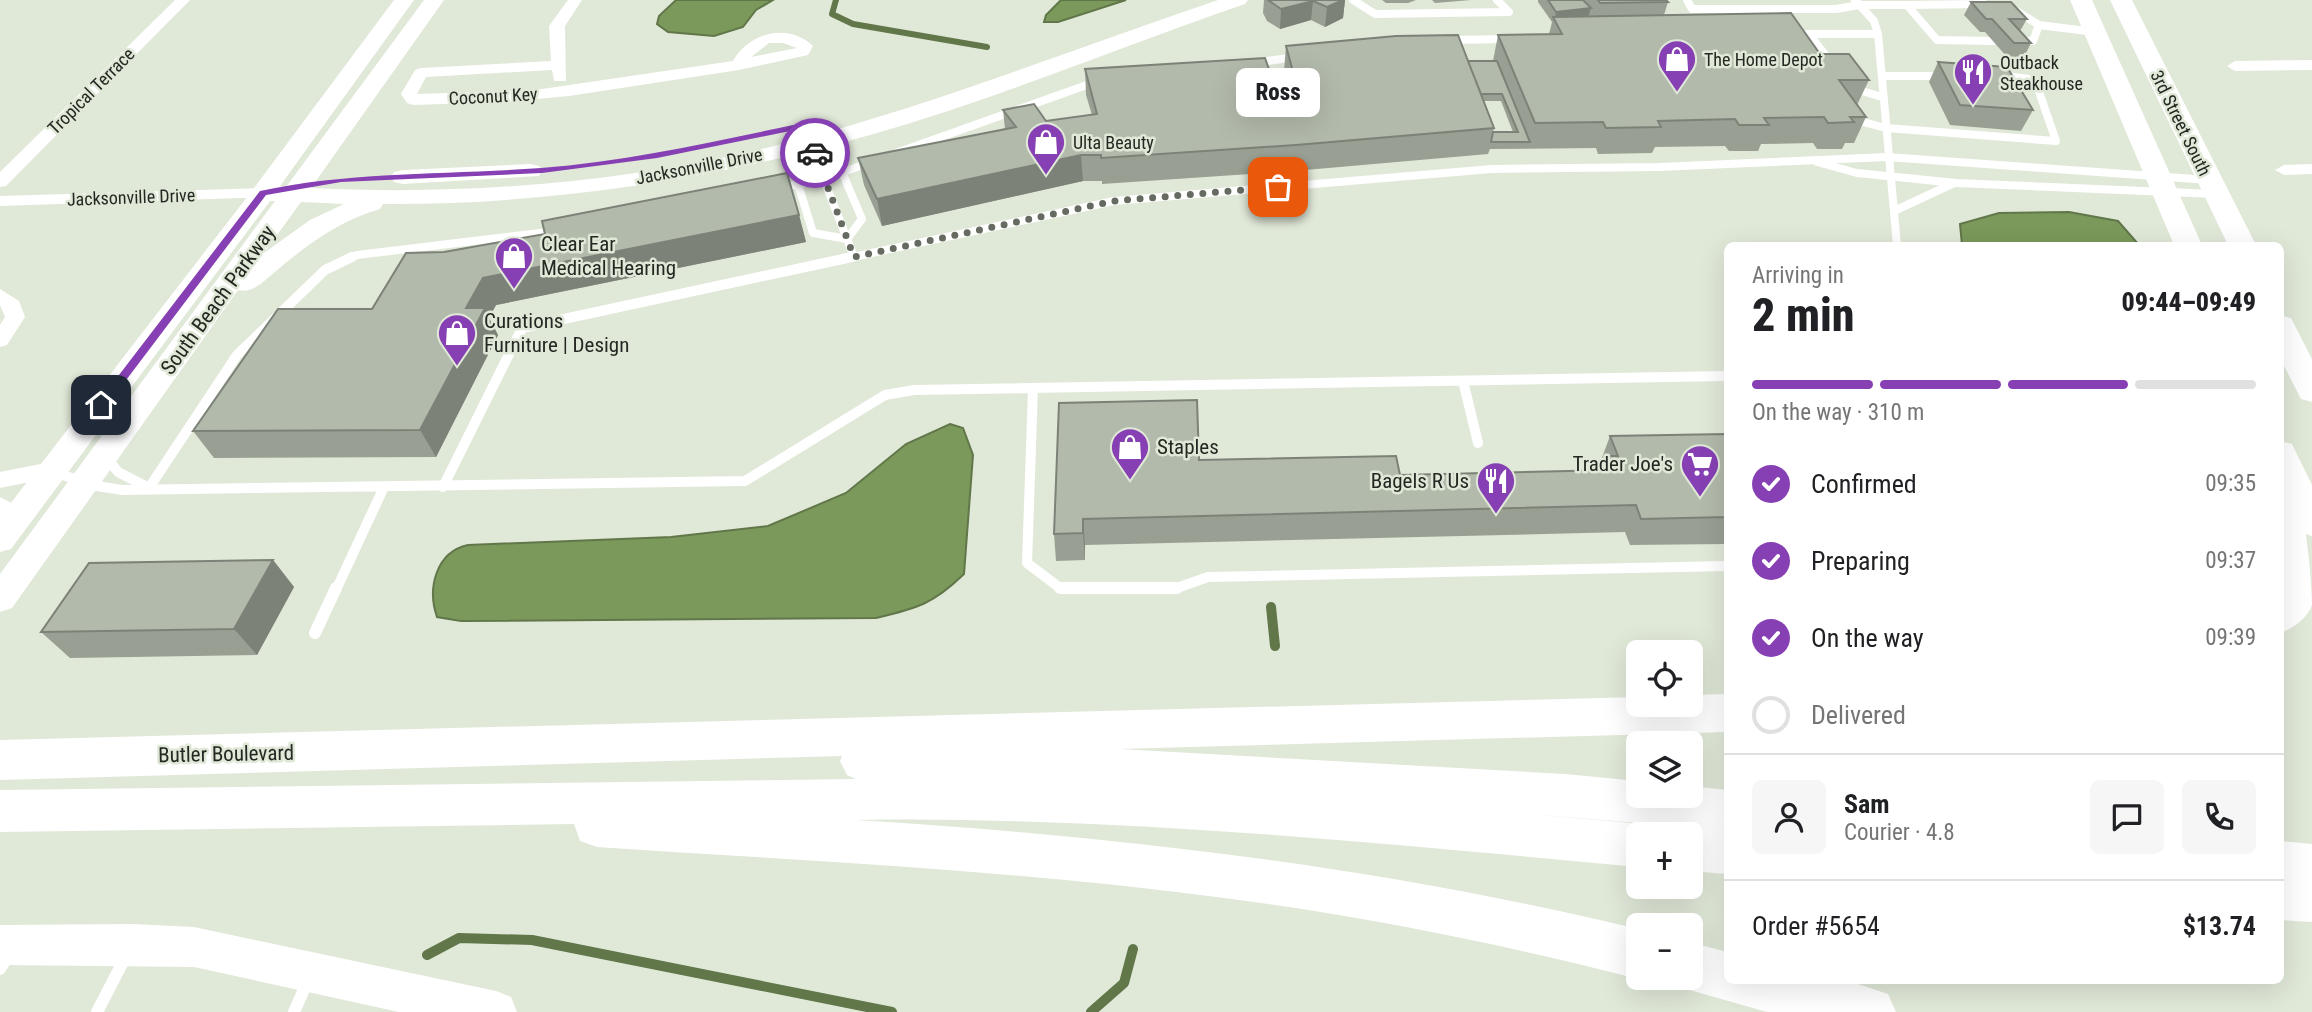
<!DOCTYPE html>
<meta charset="utf-8">
<style>
:root{--surface:#fff;--page:#f6f6f6;--text:#202124;--muted:#757577;--line:#e0e0e0;--accent:#8640b3}
body{margin:0;font-family:"Roboto Condensed",sans-serif;background:var(--page);color:var(--text);height:100vh;display:flex;flex-direction:column;font-size:26px;white-space:nowrap}
*{box-sizing:border-box;margin:0}
p{font-size:23px;color:var(--muted)}
.icon{flex:none;width:38px;height:38px;fill:none;stroke:currentColor;stroke-width:2;stroke-linecap:round;stroke-linejoin:round}
.map{position:relative;flex:1;overflow:hidden}
.drawer{position:absolute;left:1724px;top:242px;width:560px;height:742px;display:flex;flex-direction:column;background:var(--surface);border-radius:10px;box-shadow:0 7px 28px #0002}
.drawer>*{flex:none}
.controls{position:absolute;left:1626px;top:640px;display:grid;gap:14px}
.controls a{display:grid;place-items:center;width:77px;height:77px;border-radius:10px;background:var(--surface);box-shadow:0 7px 28px #0002;font-size:35px}
.pin{position:absolute;display:grid;place-items:center;width:60px;height:60px;color:#fff;margin:-30px;border-radius:14px;box-shadow:0 4px 10px #0006}
.courier{position:absolute;display:grid;place-items:center;width:70px;height:70px;margin:-35px;border:5px solid #8640b3;border-radius:50%;background:#fff;color:#222;box-shadow:0 2px 9px #0007}
.bubble{position:absolute;height:49px;border-radius:10px;background:var(--surface);box-shadow:0 7px 28px #0002;font-size:23px;font-weight:800;line-height:49px;text-align:center}
.head em{font-style:normal;font-weight:800}
.head div{display:flex;flex-direction:column-reverse}
.head{display:flex;align-items:center;justify-content:space-between;height:119px;padding:0 28px}
h1{font-size:46px;font-weight:800;line-height:52px}
.bar{display:grid;grid-template-columns:repeat(4,1fr);gap:10px 7px;align-content:center;height:84px;padding:0 28px}
.bar i{height:9px;border-radius:5px;background:var(--line)}
.bar .on{background:var(--accent)}
.bar p{grid-column:span 4}
.line{display:flex;align-items:center;gap:18px;padding:0 28px;border-top:2px solid var(--line)}
.line div{flex:1}
.round{display:grid;place-items:center;flex:none;width:74px;height:74px;border-radius:10px;background:var(--page)}
ol{padding:0 28px;list-style:none}
li{display:flex;align-items:center;gap:21px;height:77px}
li p{margin-inline-start:auto}
li .icon{padding:7px;border-radius:50%;background:var(--accent);color:#fff;stroke-width:4}
li:last-child{color:var(--muted)}
li i{width:38px;height:38px;border:4px solid var(--line);border-radius:50%}
.map>svg:first-child{display:block}
.water{fill:#7b995b;stroke:#61774a;stroke-width:2}
.lines{fill:none;stroke-linecap:round;stroke-linejoin:round}
.stream-far1{stroke:#61774a;stroke-width:6}
.stream{stroke:#61774a;stroke-width:10}
.lane-far2{stroke:#fff;stroke-width:8}
.lane-far1{stroke:#fff;stroke-width:10}
.lane{stroke:#fff;stroke-width:12}
.street{fill:#fff;fill-rule:evenodd}
.secondary{fill:#fff;fill-rule:evenodd}
.primary{fill:#fff;fill-rule:evenodd}
.highway{fill:#fff;fill-rule:evenodd}
.wall{fill:#99a093;fill-rule:evenodd}
.shaded-wall{fill:#7d8278}
.building{fill:#b2baab;stroke:#7d8278;stroke-width:2}
.route{fill:#8640b3}
.done{stroke:#666b62;stroke-width:7;stroke-dasharray:0 12.6}
.labels{text-anchor:middle;dominant-baseline:central;stroke-width:5;stroke-linejoin:round;paint-order:stroke}
.far-poi-label{font-size:18px;fill:#252822;stroke:#e0e8d8;text-anchor:start}
.far-street-label{font-size:18px;fill:#252822;stroke:#e0e8d8}
.poi-label{font-size:21px;fill:#252822;stroke:#e0e8d8;text-anchor:start}
.street-label{font-size:21px;fill:#252822;stroke:#e0e8d8}
</style>
<div class="map">
<svg width="2312" height="1012" viewBox="0 0 2312 1012">
<rect width="100%" height="100%" fill="#e0e8d8"/>
<path class="water" d="M676,0H773L756,10L743,27L714,36L668,32L657,24L659,16Z
M1061,0H1126L1058,22H1044L1046,15Z
M2069,212L2118,221L2139,245H1962L1960,224L1999,213Z
M950,424L963,428L973,455L964,574C933,604 918,608 876,618L461,621L437,617C427,588 436,552 468,545L671,537L768,526L846,493L906,444Z"/>
<g class="lines">
<path class="stream-far1" d="M836,0L832,14L853,24L987,47"/>
<path class="stream" d="M1271,607L1275,646
M427,955L459,938L532,940L892,1012
M1091,1012L1124,983L1133,949"/>
<path class="lane-far2" d="M1353,0L1375,14L1509,12L1497,0
M1687,0L1692,9H1836L1859,5H1907
M1855,0L1874,21L1878,34L1897,245
M1984,4L1907,5L1937,40L1993,41
M2013,9L2039,25L2033,41H2016
M2039,25L2095,32
M1793,34H1878
M1809,34L1833,65
M1446,40L1511,39
M1253,63L1296,57
M1884,76H1945
M1852,88L1882,97
M1852,119L1886,128L2056,141L2035,80L2000,75
M803,126L854,257
M896,153L1098,81
M1817,162L1857,173L1956,183L2215,194
M798,184L813,233L847,239L862,219L842,172
M779,188L824,179L871,162
M1894,211L1952,184
M348,259L357,255L557,231
M844,259L1114,201L1492,169L1659,167L1887,157L2209,180"/>
<path class="lane-far1" d="M1463,381L1478,443
M1033,388L1027,563L1060,588L1174,589L1208,577L1727,566
M105,455L118,472L149,488
M55,472L91,485L122,490L745,481L885,395L914,390L1727,376
M443,487L522,328L852,257
M149,488L237,355L325,270L352,257
M336,590L384,487"/>
<path class="lane" d="M1060,588H1177
M315,633L336,588
M0,969L10,953
M97,1012L126,956
M294,1012L309,978"/>
<path class="street" d="M175,0H190L6,186L0,187V172Z
M568,0H582L565,26L566,81H554L552,70L426,77L417,94L535,90L733,61C748,33 788,22 813,46L808,55L739,70L569,96L505,102L413,105L407,103L401,94L415,70L421,68L551,61L549,26ZM769,43H783L797,48L751,57Z
M2312,60V70L2235,71L2227,66L2235,61Z
M2312,164V174L2284,175L2275,170L2284,165Z
M263,188L272,193L269,197L0,206V196Z
M0,289L19,301L25,317L7,345L0,347V325L5,317L0,305Z
M51,462L59,464L62,470L59,476L0,488V472Z
M0,497L25,510L28,516L25,522L17,525L0,516Z"/>
<path class="secondary" d="M394,0H414L280,186L286,187L424,0H444L311,188C470,196 635,182 790,142C936,104 1076,48 1218,0H1248L1245,4C1120,47 997,99 870,135C711,180 548,205 383,204L380,209C339,221 308,244 276,271C265,280 253,294 238,290L12,608L0,612V574L275,201H270L11,549L0,552V517L254,188ZM301,202L344,204L310,220L264,253Z
M530,164L539,166L542,171L539,176L403,184L394,182L391,177L394,172L403,170Z
M133,924L194,927L496,991L511,997L517,1012H399L194,967L0,965V925Z"/>
<path class="primary" d="M2070,0H2092L2202,245H2174Z
M2110,0H2132L2256,245H2228Z
M2280,315L2291,318L2312,359V402L2301,399L2280,358Z
M2280,441L2292,444L2312,485V536L2299,532L2280,491Z"/>
<path class="highway" d="M2280,477L2293,481C2305,501 2312,583 2312,605C2307,619 2293,628 2280,633Z
M1727,694V732L1119,749L1565,774L1638,781V796H1690V786L1727,790V874L1690,871V835H1673L1687,828L1518,813L1638,823L1655,830L1657,835H1638V867C1378,843 1117,816 856,820C1119,836 1382,867 1638,929V979C1502,944 1363,916 1224,898C1016,870 806,861 597,847L580,841L574,824L0,832V790L856,779L847,775L840,761L842,756L0,780V740L1638,697V705H1690V695Z
M2280,841L2312,844V922L2280,920Z
M1690,942L1727,952V980H1846L1888,994L1896,1012H1767L1672,985L1669,978H1690Z"/>
</g>
<path class="wall" d="M1264,0H1345L1343,18L1325,27L1311,20L1280,29L1267,21L1263,13Z
M1382,0H1416L1408,3H1386Z
M1432,0H1471L1435,3Z
M1538,0H1666L1668,2L1664,15L1820,54L1869,80L1857,105L1866,117L1854,143H1845L1842,149H1817L1813,143L1761,144L1758,151H1729L1725,146L1655,147L1652,153L1598,154L1596,148L1490,149L1488,154L1294,171L1102,184V181H1083L882,226L864,185L858,158L1005,129L1003,110L1046,121L1092,115L1086,95L1085,69L1277,92L1289,91L1284,71L1286,46L1468,61H1493L1498,35L1549,34L1552,22L1538,2ZM1484,101H1501L1513,132H1493L1494,128Z
M1971,2L2027,19L2020,31L2031,43L2024,57H2007L1985,32H1980L1964,15Z
M1938,62L2033,110L2021,131L1950,125L1929,82Z
M799,215L806,242L496,305L489,318L498,335L436,457L214,458L193,431L372,309L444,252Z
M1727,434V544L1630,545L1625,532L1085,545V560L1056,561L1054,534L1199,460L1400,475L1602,470L1600,463L1610,436Z
M273,560L294,587L257,655L70,658L41,632Z"/>
<path class="shaded-wall" d="M1343,0H1345L1343,18L1325,27L1327,7Z
M1313,1L1311,20L1280,29L1281,9Z
M1591,8L1587,21L1555,20L1556,12Z
M1081,155L1083,181L882,226L877,199Z
M799,215L806,242L496,305L489,318L498,335L436,457L420,430L466,308L483,278Z
M1083,519L1085,545V560L1083,533Z
M273,560L294,587L257,655L234,629Z"/>
<path class="building" d="M1268,0H1343L1327,7L1313,1L1281,9Z
M1548,0H1583L1591,8L1556,12Z
M1598,0H1666L1668,2L1600,3Z
M1971,2H2011L2027,19H2009L2031,43H2014L1992,19H1986Z
M1791,13L1820,54H1849L1869,80H1839L1866,117H1850L1854,122L1828,123L1824,117L1764,118L1769,125H1739L1735,119L1658,121L1661,127L1606,128L1603,122L1535,123L1498,35L1562,34L1553,17Z
M1458,35L1494,128L1296,145L1101,158V155H1081L877,199L858,158L1016,127L1003,110L1034,104L1046,121L1097,114L1085,69L1265,58L1277,92L1298,90L1286,46L1396,36Z
M1468,61H1497L1530,142H1491L1493,132H1518L1502,94H1481Z
M1938,62L2007,67L2033,110L1960,105Z
M787,173L799,215L483,278L466,308H485L420,430L193,431L278,309H372L406,253L444,252L545,234L542,221Z
M1197,400L1199,460L1396,456L1400,475L1613,470L1608,456H1618L1610,436L1727,434V517L1641,519L1636,505L1083,519V533L1054,534L1059,403Z
M273,560L234,629L41,632L89,563Z"/>
<path class="route" d="M803,123L807,125L818,155L810,153L800,129L657,158L542,173L341,182L266,195L105,408L96,405L260,191C352,171 447,175 541,168C629,161 716,141 803,123Z"/>
<g class="lines">
<path class="done" d="M815,153L854,257L1114,201L1278,187"/>
</g>
<defs>
<g id="shop-pin" transform="scale(2.0125)"><path d="M0 17L-7.5 6A9.5 9.5 0 1 1 7.5 6Z" fill="#8640b3" stroke="#e0e8d8"/><path d="M-5-2.5h2.3a2.7 3.5 0 0 1 5.4 0H5L5.5 6h-11ZM-1.5-2.5h3a1.5 2.3 0 0 0-3 0Z" fill="#fff"/></g>
<g id="restaurant-pin" transform="scale(2.0125)"><path d="M0 17L-7.5 6A9.5 9.5 0 1 1 7.5 6Z" fill="#8640b3" stroke="#e0e8d8"/><path d="M-5-6h1v4h1v-4h1v4h1v-4h1v5L-1.5 .5V6h-2V.5L-5-1ZM5-6V6H3V1.5H1.5Q1.5-4 5-6Z" fill="#fff"/></g>
<g id="supermarket-pin" transform="scale(2.0125)"><path d="M0 17L-7.5 6A9.5 9.5 0 1 1 7.5 6Z" fill="#8640b3" stroke="#e0e8d8"/><path d="M-6-5.5h2.5l.6 2H6L4.5 2H-2.5L-4.4-4H-6ZM-1.5 3.2a1.3 1.3 0 1 0 .1 0ZM3 3.2a1.3 1.3 0 1 0 .1 0Z" fill="#fff"/></g>
</defs>
<g fill-rule="evenodd">
<use href="#shop-pin" x="1677" y="59"/>
<use href="#restaurant-pin" x="1973" y="72"/>
<use href="#shop-pin" x="1046" y="142"/>
<use href="#shop-pin" x="514" y="256"/>
<use href="#shop-pin" x="457" y="333"/>
<use href="#shop-pin" x="1130" y="447"/>
<use href="#supermarket-pin" x="1700" y="464"/>
<use href="#restaurant-pin" x="1496" y="481"/>
</g>
<g class="labels">
<g class="far-poi-label">
<text x="1704" y="59">The Home Depot</text>
<text x="2000" y="62">Outback<tspan x="2000" dy="21">Steakhouse</tspan></text>
<text x="1073" y="142">Ulta Beauty</text>
</g>
<g class="far-street-label">
<text transform="translate(91 91) rotate(-45)">Tropical Terrace</text>
<text transform="translate(493 96) rotate(-3)">Coconut Key</text>
<text transform="translate(2181 123) rotate(64)">3rd Street South</text>
<text transform="translate(699 166) rotate(-11)">Jacksonville Drive</text>
<text transform="translate(131 197) rotate(-2)">Jacksonville Drive</text>
</g>
<g class="poi-label">
<text x="541" y="244">Clear Ear<tspan x="541" dy="24">Medical Hearing</tspan></text>
<text x="484" y="321">Curations<tspan x="484" dy="24">Furniture | Design</tspan></text>
<text x="1157" y="447">Staples</text>
<text x="1673" y="464" text-anchor="end">Trader Joe's</text>
<text x="1469" y="481" text-anchor="end">Bagels R Us</text>
</g>
<g class="street-label">
<text transform="translate(218 300) rotate(-54)">South Beach Parkway</text>
<text transform="translate(226 754) rotate(-1)">Butler Boulevard</text>
</g>
</g>
</svg>
<div class="controls">
<a><svg class="icon" aria-label="locate" viewBox="0 0 24 24"><circle cx="12" cy="12" r="6"/><path d="M12 2v4M12 18v4M2 12h4M18 12h4"/></svg></a>
<a><svg class="icon" aria-label="layers" viewBox="0 0 24 24"><path d="M12 4l9 5-9 5-9-5zM3 14l9 5 9-5"/></svg></a>
<a>+</a>
<a>−</a>
</div>
<div class="pin" style="left:1278px;top:187px;background:#ea580c"><svg class="icon" aria-label="bag" viewBox="0 0 24 24"><path d="M5 8h14l-1 12H6zM9 8a3 3 0 0 1 6 0"/></svg></div>
<div class="pin" style="left:101px;top:405px;background:#1f2937"><svg class="icon" aria-label="home" viewBox="0 0 24 24"><path d="M3 11l9-7 9 7M6 9v11h12V9"/></svg></div>
<div class="courier" style="left:815px;top:153px"><svg class="icon" aria-label="car" viewBox="0 0 24 24"><path d="M5 17H2v-5l4-1 3-4h7l3 4 3 1v5h-3M9 17h6M6 11h13"/><circle cx="7" cy="17" r="2"/><circle cx="17" cy="17" r="2"/></svg></div>
<div class="bubble" style="left:1236px;top:68px;width:84px">Ross</div>
<section class="drawer">
<div class="head"><div><h1>2 min</h1><p>Arriving in</p></div><em>09:44–09:49</em></div>
<div class="bar"><i class="on"></i><i class="on"></i><i class="on"></i><i></i><p>On the way · 310 m</p></div>
<ol>
<li><svg class="icon" aria-label="check" viewBox="0 0 24 24"><path d="M5 12l5 5 9-10"/></svg>Confirmed<p>09:35</p></li>
<li><svg class="icon" aria-label="check" viewBox="0 0 24 24"><path d="M5 12l5 5 9-10"/></svg>Preparing<p>09:37</p></li>
<li><svg class="icon" aria-label="check" viewBox="0 0 24 24"><path d="M5 12l5 5 9-10"/></svg>On the way<p>09:39</p></li>
<li><i></i>Delivered</li>
</ol>
<div class="line" style="height:126px"><a class="round"><svg class="icon" aria-label="person" viewBox="0 0 24 24"><circle cx="12" cy="8" r="4"/><path d="M4 21q1-7 8-7t8 7"/></svg></a><div><b>Sam</b><p>Courier · 4.8</p></div><a class="round"><svg class="icon" aria-label="chat" viewBox="0 0 24 24"><path d="M4 5h16v11H9l-5 4z"/></svg></a><a class="round"><svg class="icon" aria-label="phone" viewBox="0 0 24 24"><path d="M5 4h4l2 5-3 2q2 4 5 5l2-3 5 2v4C11 20 4 13 5 4z"/></svg></a></div>
<div class="line" style="height:91px"><div>Order #5654</div><b>$13.74</b></div>
</section>
</div>
